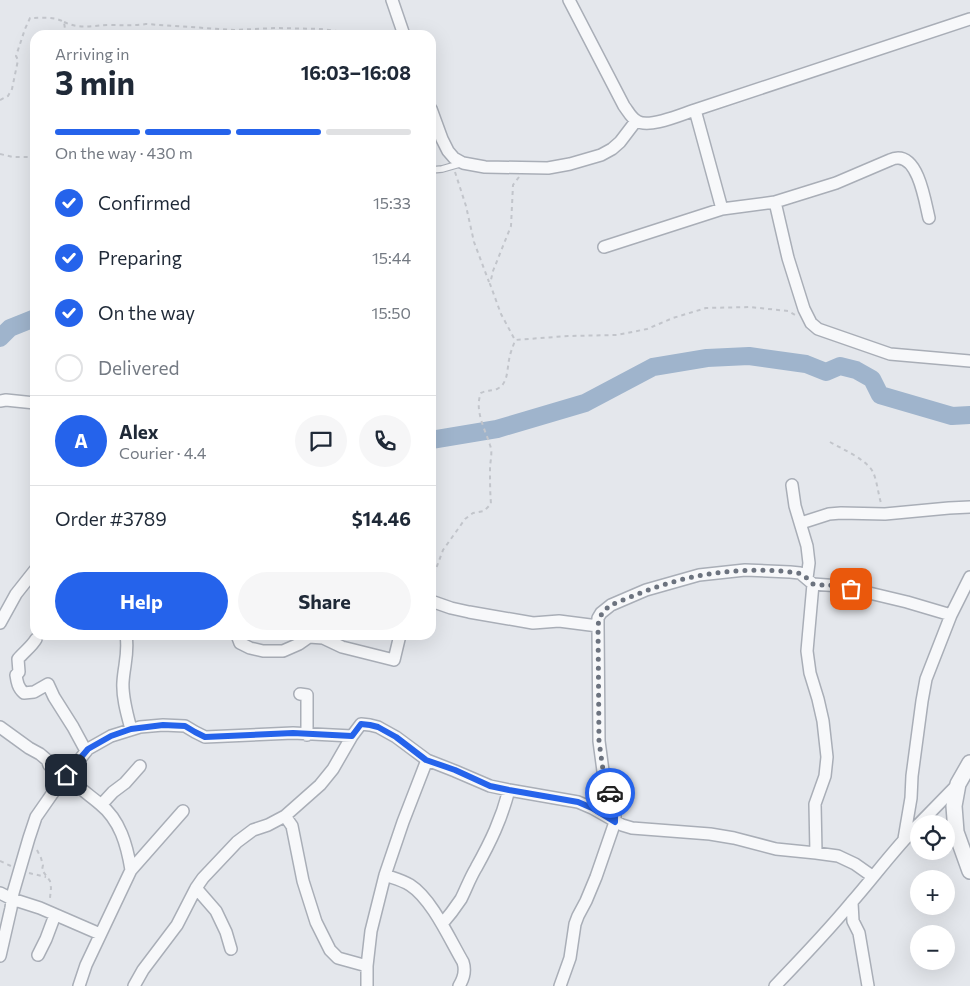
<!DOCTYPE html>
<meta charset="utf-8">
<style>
:root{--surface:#fff;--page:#f6f6f7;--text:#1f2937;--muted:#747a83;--line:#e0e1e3;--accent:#2563eb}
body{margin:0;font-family:Commissioner,sans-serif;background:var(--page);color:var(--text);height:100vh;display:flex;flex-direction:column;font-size:19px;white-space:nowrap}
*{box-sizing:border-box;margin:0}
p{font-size:16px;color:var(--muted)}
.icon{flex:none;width:28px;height:28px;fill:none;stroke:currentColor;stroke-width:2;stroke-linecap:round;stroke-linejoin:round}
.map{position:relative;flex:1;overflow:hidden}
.drawer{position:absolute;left:30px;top:30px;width:406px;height:610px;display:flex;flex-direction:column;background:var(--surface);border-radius:15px;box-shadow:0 5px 20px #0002}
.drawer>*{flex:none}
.fabs{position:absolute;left:910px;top:815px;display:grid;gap:10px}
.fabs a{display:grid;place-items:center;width:45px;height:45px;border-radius:50%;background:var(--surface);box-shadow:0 5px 20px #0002;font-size:25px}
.pin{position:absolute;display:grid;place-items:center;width:42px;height:42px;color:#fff;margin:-21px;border-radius:10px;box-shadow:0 2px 8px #0006}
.courier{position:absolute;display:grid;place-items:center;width:50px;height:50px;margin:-25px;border:4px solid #2563eb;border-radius:50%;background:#fff;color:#222;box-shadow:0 1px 6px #0007}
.summary em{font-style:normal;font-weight:700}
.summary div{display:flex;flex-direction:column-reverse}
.summary{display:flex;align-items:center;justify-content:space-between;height:85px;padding:0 25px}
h1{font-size:32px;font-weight:700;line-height:38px}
.bar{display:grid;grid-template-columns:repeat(4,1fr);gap:8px 5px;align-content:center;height:60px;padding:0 25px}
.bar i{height:6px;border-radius:4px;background:var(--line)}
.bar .current{background:var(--accent)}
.bar p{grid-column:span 4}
.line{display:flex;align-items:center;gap:12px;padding:0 25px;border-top:1px solid var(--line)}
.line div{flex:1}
.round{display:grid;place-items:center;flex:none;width:52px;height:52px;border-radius:26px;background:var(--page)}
ol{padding:0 25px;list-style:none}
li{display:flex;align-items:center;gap:15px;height:55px}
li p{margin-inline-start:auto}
li .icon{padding:5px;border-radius:50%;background:var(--accent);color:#fff;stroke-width:4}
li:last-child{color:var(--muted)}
li i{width:28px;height:28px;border:2px solid var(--line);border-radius:50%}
.cta{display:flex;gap:10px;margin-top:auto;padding:10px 25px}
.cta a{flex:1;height:58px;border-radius:30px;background:var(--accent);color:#fff;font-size:20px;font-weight:700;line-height:58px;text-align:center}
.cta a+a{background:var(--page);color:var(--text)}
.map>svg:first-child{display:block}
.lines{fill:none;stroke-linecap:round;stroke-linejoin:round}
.river{stroke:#9fb4cc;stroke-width:18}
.service-casing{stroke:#a9aeb7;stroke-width:8}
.minor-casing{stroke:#a9aeb7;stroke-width:14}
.tertiary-casing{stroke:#a9aeb7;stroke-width:18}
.path{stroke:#c2c5cb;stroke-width:2;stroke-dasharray:4 4;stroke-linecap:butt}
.service{stroke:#f7f8fa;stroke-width:5.5}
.minor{stroke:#f7f8fa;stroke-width:11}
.tertiary{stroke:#f7f8fa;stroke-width:15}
.done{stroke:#6c737f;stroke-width:5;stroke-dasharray:0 9}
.route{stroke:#2563eb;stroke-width:6}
</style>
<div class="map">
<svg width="970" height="986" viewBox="0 0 970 986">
<rect width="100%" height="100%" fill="#e4e7ec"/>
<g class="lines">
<path class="river" d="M0,338L10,328L35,318
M431,440L497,429L585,403L653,367L707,358L749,356L806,364L826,372L840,366L856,370L872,379L880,395L952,416L970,415"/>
<g class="service-casing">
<path id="service" d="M431,170L442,169L463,163"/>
</g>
<g class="minor-casing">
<path id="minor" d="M392,0L404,35
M569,0L624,106C628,111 631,118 637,121C649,129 682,114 695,110L970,19
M431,109L442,139L448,151L454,158L463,163L485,167L548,168L570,164L601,155L612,149L620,142L636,121
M695,110L722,209
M775,202L788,258L804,309L811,323L818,329L890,354L970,361
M604,247L722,209L775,202L836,183L890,160C892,159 895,158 898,158C919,158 925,202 929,218
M0,401L6,400L35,403
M792,485L795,506L807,546L809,563L807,578
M801,523L829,514L841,513L885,514L949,508L970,507
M813,584L807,651L810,673L818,699L823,721L827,757L825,776L815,804L816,853
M431,601L451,608L469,612L533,623L559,621L598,626
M0,623L16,594L35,570
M126,635C129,653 124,665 123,682C122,697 127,714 131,729
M237,635L240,643L250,648L263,651H283L299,644L309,637L323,638L342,647L394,660L400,635
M36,639C32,646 24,652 18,659L19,672L16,675C17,682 18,688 24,693L34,692L48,684L54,697L73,727L86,751
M300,694L307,695V735
M0,727L29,748L40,754L47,760L49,765L64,778
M67,775C77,787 88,794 100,804C120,820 127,845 131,870
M101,805L113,792L125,783L140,766
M285,816L292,826L303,881L316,922L330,950L338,958L367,966
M919,824L958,784
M904,839L911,798L912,776L922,701L926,679L951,615L970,577
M385,875C393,878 402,880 410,885C432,899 450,940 463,962C466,971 464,978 459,986
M196,888L216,911L226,932L231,949
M0,893L12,899L40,908L100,934
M852,903L853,921L859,933L868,986
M442,924C449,916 455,908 461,899C466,889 470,878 476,868C491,841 501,820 509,790
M38,955L46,939L55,915
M0,956L11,908L13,893L29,838L36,817L52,794L88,749L111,736L140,727L163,725L185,726L195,732L205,737L293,733L352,736L361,724L370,725L378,727L396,737L427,760L455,771L490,786L509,790L578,802L592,808L622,825L632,828L710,834L734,838L776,849L816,853L838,856L855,864L872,876
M79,986L86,965L131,870L183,811
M134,986L143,970L177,925L196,888L203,878L237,842L253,830L268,825L285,816L320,785L333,769L352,736
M367,986V966L371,931L385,875L403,822L427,760
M560,986L570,958L575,924L578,916L586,901L596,877L615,822V811L613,800L603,771L599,741L598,626V618L601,613L611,605L646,590L699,575L745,570L790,572L800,573L813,584L840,586L907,602L951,615
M775,986C801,959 827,932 851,903C874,877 894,849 919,824"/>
</g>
<g class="tertiary-casing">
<path id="tertiary" d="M970,763L958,784L954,806L956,832L970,871"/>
</g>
<path class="path" d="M64,22C81,30 93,25 110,25C123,25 134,26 146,24L234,30L275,28L321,29L344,32L351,35
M0,100L8,96L12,89L18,60L16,56L25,29L30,18C41,18 54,16 64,22L65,29V35
M0,154L13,157H35
M455,172L466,206L474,242L489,282
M519,177L513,185L511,226L493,271L490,284L501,314L515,340L568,336L617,335L647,329L673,318L706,308L750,307L788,311L795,315
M830,442C842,449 866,459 873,472C877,481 878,493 881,503
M431,582L443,550L458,529L465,519L473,513L484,511L491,504C490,492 490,481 490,469C490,461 493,453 490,445C485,429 474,410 481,393C487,390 491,391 497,389C508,384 507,370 509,360C510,353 513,347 515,340
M37,850L41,858L43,865L42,870L50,881L51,888L50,898L52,901
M0,861L11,866
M29,873L46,877"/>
<use href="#service" class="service"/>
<use href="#minor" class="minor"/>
<use href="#tertiary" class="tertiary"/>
</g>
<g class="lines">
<path class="done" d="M610,793L603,770L599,741L598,626C600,606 616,603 633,596C682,575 737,566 790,572C798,572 802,574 808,579C809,580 812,583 813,584C817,585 824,585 829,585C836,586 844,587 851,589"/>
<path class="route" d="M66,775L88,749L111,736L131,729L163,725L185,726L195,732L205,737L293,733L352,736L361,724L370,725L378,727L396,737L426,760L455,770L490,786L509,790L578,802L592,808L615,822V811L610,793"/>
</g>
</svg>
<div class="fabs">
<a><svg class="icon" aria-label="locate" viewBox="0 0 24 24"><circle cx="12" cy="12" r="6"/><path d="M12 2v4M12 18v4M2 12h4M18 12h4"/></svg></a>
<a>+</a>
<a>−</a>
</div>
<div class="pin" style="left:851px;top:589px;background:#ea580c"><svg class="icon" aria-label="bag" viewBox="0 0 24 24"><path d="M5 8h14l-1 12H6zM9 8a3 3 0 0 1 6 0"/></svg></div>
<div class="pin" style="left:66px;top:775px;background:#1f2937"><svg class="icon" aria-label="home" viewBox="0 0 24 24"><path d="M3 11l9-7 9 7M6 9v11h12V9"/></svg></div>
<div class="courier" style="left:610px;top:793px"><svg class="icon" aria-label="car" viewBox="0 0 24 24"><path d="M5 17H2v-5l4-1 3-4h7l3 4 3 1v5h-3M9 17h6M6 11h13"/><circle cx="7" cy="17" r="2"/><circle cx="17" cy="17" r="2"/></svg></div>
<section class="drawer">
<div class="summary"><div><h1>3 min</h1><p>Arriving in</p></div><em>16:03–16:08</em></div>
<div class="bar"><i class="current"></i><i class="current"></i><i class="current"></i><i></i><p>On the way · 430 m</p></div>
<ol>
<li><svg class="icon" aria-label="check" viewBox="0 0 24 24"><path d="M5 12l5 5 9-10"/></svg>Confirmed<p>15:33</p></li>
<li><svg class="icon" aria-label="check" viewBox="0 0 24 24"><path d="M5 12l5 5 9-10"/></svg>Preparing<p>15:44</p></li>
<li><svg class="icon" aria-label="check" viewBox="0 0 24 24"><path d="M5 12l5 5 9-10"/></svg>On the way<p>15:50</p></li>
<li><i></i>Delivered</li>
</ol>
<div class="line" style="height:90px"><b class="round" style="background:var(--accent);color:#fff">A</b><div><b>Alex</b><p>Courier · 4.4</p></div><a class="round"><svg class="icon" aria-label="chat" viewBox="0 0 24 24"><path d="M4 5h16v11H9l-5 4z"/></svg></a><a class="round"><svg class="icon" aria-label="phone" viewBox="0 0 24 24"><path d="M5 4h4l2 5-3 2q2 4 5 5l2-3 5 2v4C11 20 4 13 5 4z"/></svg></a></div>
<div class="line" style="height:65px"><div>Order #3789</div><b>$14.46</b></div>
<div class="cta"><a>Help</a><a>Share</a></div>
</section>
</div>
